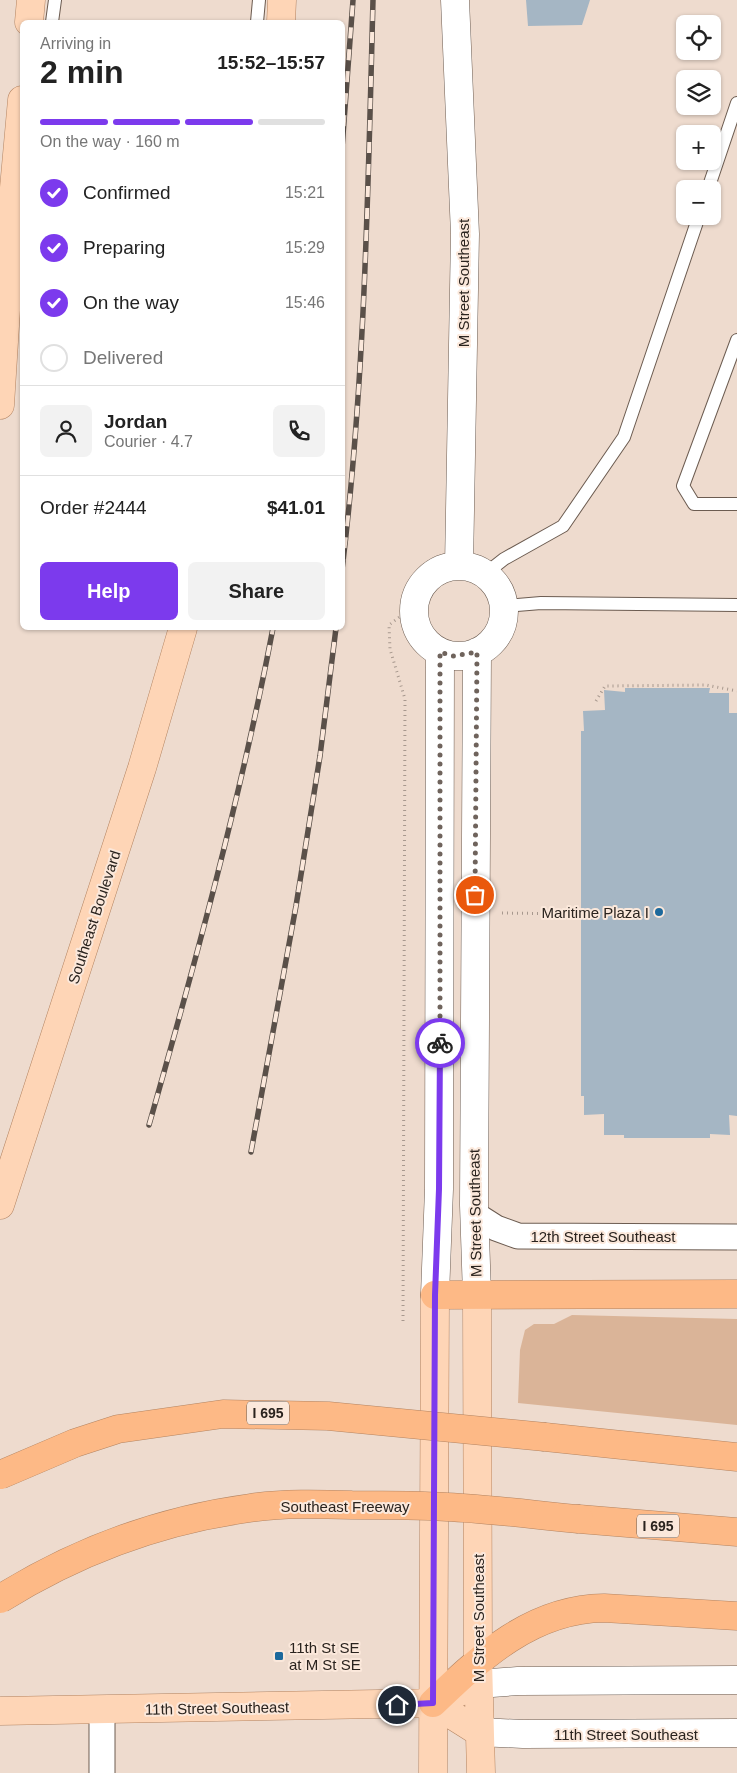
<!DOCTYPE html>
<meta charset="utf-8">
<style>
:root{--surface:#fff;--page:#f2f2f2;--text:#222;--muted:#767676;--line:#e0e0e0;--accent:#7c3aed}
body{margin:0;font-family:Helvetica,sans-serif;background:var(--page);color:var(--text);height:100vh;display:flex;flex-direction:column;font-size:19px;white-space:nowrap}
*{box-sizing:border-box;margin:0}
p{font-size:16px;color:var(--muted)}
.icon{flex:none;width:28px;height:28px;fill:none;stroke:currentColor;stroke-width:2;stroke-linecap:round;stroke-linejoin:round}
.map{position:relative;flex:1;overflow:hidden}
.drawer{position:absolute;left:20px;top:20px;width:325px;height:610px;display:flex;flex-direction:column;background:var(--surface);border-radius:8px;box-shadow:0 1px 4px #0004}
.drawer>*{flex:none}
.buttons{position:absolute;left:676px;top:15px;display:grid;gap:10px}
.buttons a{display:grid;place-items:center;width:45px;height:45px;border-radius:8px;background:var(--surface);box-shadow:0 1px 4px #0004;font-size:25px}
.pin{position:absolute;display:grid;place-items:center;width:42px;height:42px;color:#fff;margin:-21px;border:2px solid #fff;border-radius:50%;box-shadow:0 1px 5px #0007}
.courier{position:absolute;display:grid;place-items:center;width:50px;height:50px;margin:-25px;border:4px solid #7c3aed;border-radius:50%;background:#fff;color:#222;box-shadow:0 1px 6px #0007}
.head em{font-style:normal;font-weight:700}
.head div{display:flex;flex-direction:column-reverse}
.head{display:flex;align-items:center;justify-content:space-between;height:85px;padding:0 20px}
h1{font-size:32px;font-weight:700;line-height:38px}
.bar{display:grid;grid-template-columns:repeat(4,1fr);gap:8px 5px;align-content:center;height:60px;padding:0 20px}
.bar i{height:6px;border-radius:4px;background:var(--line)}
.bar .active{background:var(--accent)}
.bar p{grid-column:span 4}
.line{display:flex;align-items:center;gap:12px;padding:0 20px;border-top:1px solid var(--line)}
.line div{flex:1}
.round{display:grid;place-items:center;flex:none;width:52px;height:52px;border-radius:8px;background:var(--page)}
ol{padding:0 20px;list-style:none}
li{display:flex;align-items:center;gap:15px;height:55px}
li p{margin-inline-start:auto}
li .icon{padding:5px;border-radius:50%;background:var(--accent);color:#fff;stroke-width:4}
li:last-child{color:var(--muted)}
li i{width:28px;height:28px;border:2px solid var(--line);border-radius:50%}
.primary-button{display:flex;gap:10px;margin-top:auto;padding:10px 20px}
.primary-button a{flex:1;height:58px;border-radius:8px;background:var(--accent);color:#fff;font-size:20px;font-weight:700;line-height:58px;text-align:center}
.primary-button a+a{background:var(--page);color:var(--text)}
.map>svg:first-child{display:block}
.green{fill:#dab498}
.building{fill:#a5b6c4}
.lines{fill:none;stroke-linecap:round;stroke-linejoin:round}
.service-casing{stroke:#6c5c51;stroke-width:14}
.minor-casing{stroke:#6c5c51;stroke-width:27}
.tertiary-casing{stroke:#6c5c51;stroke-width:29}
.secondary-casing{stroke:#6c5c51;stroke-width:29}
.primary-casing{stroke:#b38462;stroke-width:29}
.motorway-casing{stroke:#b38462;stroke-width:29}
.path{stroke:#a7988e;stroke-width:3;stroke-dasharray:1 4;stroke-linecap:butt}
.service{stroke:#fff;stroke-width:12}
.minor{stroke:#fff;stroke-width:25}
.tertiary{stroke:#fff;stroke-width:28}
.secondary{stroke:#fff;stroke-width:28}
.primary{stroke:#fed5b6;stroke-width:28}
.motorway{stroke:#fdb986;stroke-width:28}
.rail-casing{stroke:#5a5049;stroke-width:5.5}
.rail{stroke:#fbe8db;stroke-width:4;stroke-dasharray:11;stroke-linecap:butt}
.motorway-bridge-casing{stroke:#b38462;stroke-width:29;stroke-linecap:butt}
.motorway-bridge{stroke:#fdb986;stroke-width:28}
.done{stroke:#6f635c;stroke-width:5;stroke-dasharray:0 9}
.route{stroke:#7c3aed;stroke-width:6}
.poi-dot{fill:#1d699c;stroke:#fbe8db;stroke-width:2}
.labels{text-anchor:middle;dominant-baseline:central;stroke-width:4;stroke-linejoin:round;paint-order:stroke}
.shield{fill:#fbe8db;stroke:#695e57;stroke-width:1}
.shield-label{font-size:14px;font-weight:bold;fill:#2a231e}
.street-label{font-size:15px;fill:#2a231e;stroke:#fbe8db}
.poi-label{font-size:15px;fill:#2a231e;stroke:#fbe8db;text-anchor:end}
</style>
<div class="map">
<svg width="737" height="1773" viewBox="0 0 737 1773">
<rect width="100%" height="100%" fill="#eedbce"/>
<path class="green" d="M572,1315L737,1319V1425L518,1403L520,1350L525,1330L534,1324H554Z"/>
<path class="building" d="M526,0H590L582,25L528,26Z
M625,688H710L709,693H729V713H737V1116L729,1115L730,1135L710,1134V1138H624V1135H604V1114L584,1115V1096H581V731H584L583,711L605,710L604,690L625,692Z"/>
<g class="lines">
<g class="service-casing">
<path id="service" d="M52,22L55,0
M257,22L259,0
M708,189L737,103
M737,340L683,486L694,504H737
M485,574L504,559L563,526L624,437L699,216
M504,606L541,603L737,605"/>
</g>
<g class="minor-casing">
<path id="minor" d="M474,1214L496,1228L518,1236L737,1237
M102,1710V1773"/>
</g>
<g class="tertiary-casing">
<path id="tertiary" d="M455,0L465,234L459,566
M414 611a45 45 0 1 1 90 0a45 45 0 1 1-90 0Z
M435,1295L439,1189L440,652
M477,1295L474,1205L477,652"/>
</g>
<g class="secondary-casing">
<path id="secondary" d="M478,1684L518,1681L737,1680
M479,1732L523,1734L737,1733"/>
</g>
<g class="primary-casing">
<path id="primary" d="M29,22L31,0
M281,22L282,0
M0,405L13,199L22,100
M0,1205L142,768L183,628
M477,1295L478,1660L481,1773
M433,1703L479,1732
M0,1711L433,1703L478,1684
M433,1773L435,1295"/>
</g>
<g class="motorway-casing">
<path id="motorway" d="M435,1295L737,1294
M545,1437L737,1457
M579,1519L737,1532
M433,1703C482,1656 532,1609 604,1608L737,1616"/>
</g>
<path class="path" d="M596,701L605,686L706,685L737,691
M502,913L576,914
M403,1321L405,699L390,649L389,625L414,606"/>
<use href="#service" class="service"/>
<use href="#minor" class="minor"/>
<use href="#tertiary" class="tertiary"/>
<use href="#secondary" class="secondary"/>
<use href="#primary" class="primary"/>
<use href="#motorway" class="motorway"/>
<g class="rail-casing">
<path id="rail" d="M342,148L353,0
M342,570C365,381 368,190 373,0
M149,1125C196,960 241,796 273,628
M251,1152L296,906L320,756L336,628"/>
</g>
<use href="#rail" class="rail"/>
<g class="motorway-bridge-casing">
<path id="motorway-bridge" d="M0,1475L75,1443L118,1429L223,1414L328,1416L545,1437
M0,1599C77,1551 161,1520 250,1508C284,1503 319,1504 352,1505C384,1505 416,1505 447,1507C491,1509 535,1515 579,1519"/>
</g>
<use href="#motorway-bridge" class="motorway-bridge"/>
</g>
<g class="lines">
<path class="done" d="M440,1043V652L453,656L477,652L475,895"/>
<path class="route" d="M397,1705L433,1703L435,1295L439,1189L440,1043"/>
</g>
<g class="poi-dot">
<circle cx="659" cy="912" r="5"/>
<rect x="274" y="1651" width="10" height="10" rx="2.5"/>
</g>
<g class="labels">
<g class="shield">
<rect x="247" y="1401.5" width="42" height="23" rx="4"/>
<rect x="637" y="1514.5" width="42" height="23" rx="4"/>
</g>
<g class="shield-label">
<text x="268" y="1413">I 695</text>
<text x="658" y="1526">I 695</text>
</g>
<g class="street-label">
<text transform="translate(463 283) rotate(-90)">M Street Southeast</text>
<text transform="translate(94 917) rotate(-72)">Southeast Boulevard</text>
<text transform="translate(475 1213) rotate(-91)">M Street Southeast</text>
<text x="603" y="1236">12th Street Southeast</text>
<text x="345" y="1506">Southeast Freeway</text>
<text transform="translate(478 1618) rotate(-90)">M Street Southeast</text>
<text transform="translate(217 1708) rotate(-1)">11th Street Southeast</text>
<text x="626" y="1734">11th Street Southeast</text>
</g>
<g class="poi-label">
<text x="649" y="912">Maritime Plaza I</text>
<text x="289" y="1647" text-anchor="start">11th St SE<tspan x="289" dy="17">at M St SE</tspan></text>
</g>
</g>
</svg>
<div class="buttons">
<a><svg class="icon" aria-label="locate" viewBox="0 0 24 24"><circle cx="12" cy="12" r="6"/><path d="M12 2v4M12 18v4M2 12h4M18 12h4"/></svg></a>
<a><svg class="icon" aria-label="layers" viewBox="0 0 24 24"><path d="M12 4l9 5-9 5-9-5zM3 14l9 5 9-5"/></svg></a>
<a>+</a>
<a>−</a>
</div>
<div class="pin" style="left:475px;top:895px;background:#ea580c"><svg class="icon" aria-label="bag" viewBox="0 0 24 24"><path d="M5 8h14l-1 12H6zM9 8a3 3 0 0 1 6 0"/></svg></div>
<div class="pin" style="left:397px;top:1705px;background:#1f2937"><svg class="icon" aria-label="home" viewBox="0 0 24 24"><path d="M3 11l9-7 9 7M6 9v11h12V9"/></svg></div>
<div class="courier" style="left:440px;top:1043px"><svg class="icon" aria-label="bike" viewBox="0 0 24 24"><circle cx="6" cy="16" r="4"/><circle cx="18" cy="16" r="4"/><path d="M6 16l4-8h5l3 8M10 8l3 8H6M13 5h3"/></svg></div>
<section class="drawer">
<div class="head"><div><h1>2 min</h1><p>Arriving in</p></div><em>15:52–15:57</em></div>
<div class="bar"><i class="active"></i><i class="active"></i><i class="active"></i><i></i><p>On the way · 160 m</p></div>
<ol>
<li><svg class="icon" aria-label="check" viewBox="0 0 24 24"><path d="M5 12l5 5 9-10"/></svg>Confirmed<p>15:21</p></li>
<li><svg class="icon" aria-label="check" viewBox="0 0 24 24"><path d="M5 12l5 5 9-10"/></svg>Preparing<p>15:29</p></li>
<li><svg class="icon" aria-label="check" viewBox="0 0 24 24"><path d="M5 12l5 5 9-10"/></svg>On the way<p>15:46</p></li>
<li><i></i>Delivered</li>
</ol>
<div class="line" style="height:90px"><a class="round"><svg class="icon" aria-label="person" viewBox="0 0 24 24"><circle cx="12" cy="8" r="4"/><path d="M4 21q1-7 8-7t8 7"/></svg></a><div><b>Jordan</b><p>Courier · 4.7</p></div><a class="round"><svg class="icon" aria-label="phone" viewBox="0 0 24 24"><path d="M5 4h4l2 5-3 2q2 4 5 5l2-3 5 2v4C11 20 4 13 5 4z"/></svg></a></div>
<div class="line" style="height:65px"><div>Order #2444</div><b>$41.01</b></div>
<div class="primary-button"><a>Help</a><a>Share</a></div>
</section>
</div>
